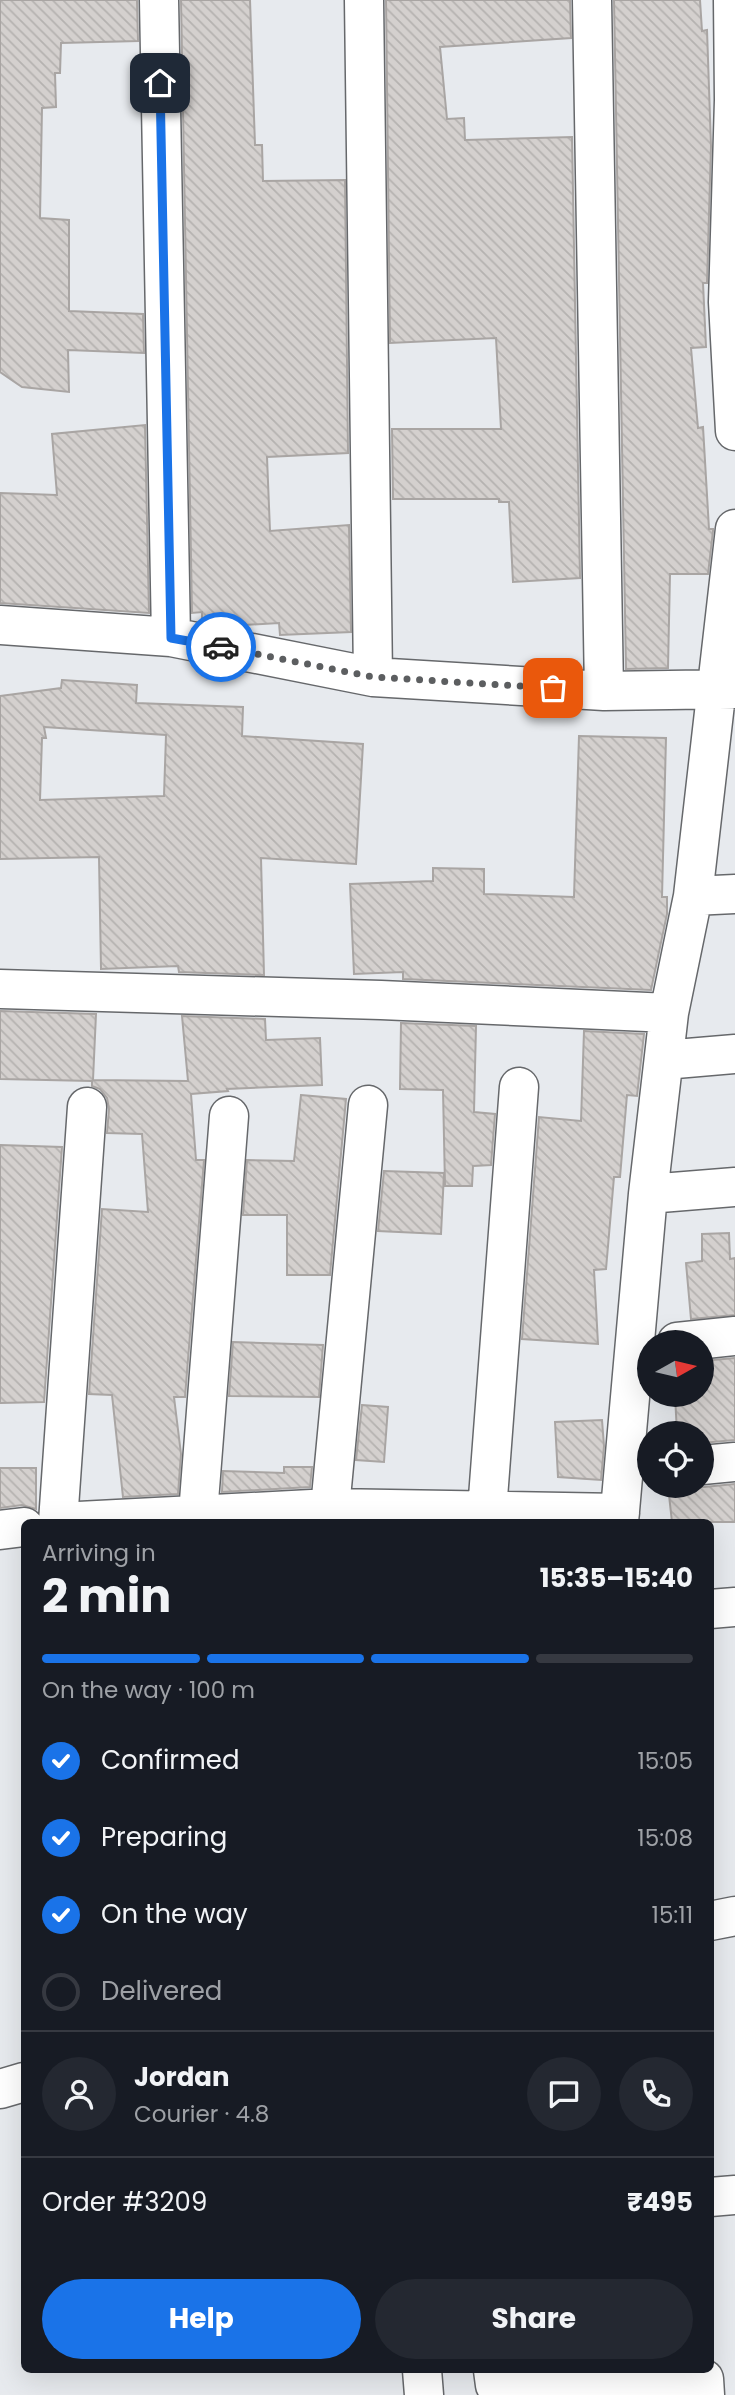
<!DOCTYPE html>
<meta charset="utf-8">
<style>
:root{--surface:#171b24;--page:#242831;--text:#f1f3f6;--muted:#9ea1a6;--line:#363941;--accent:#1a73e8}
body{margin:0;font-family:Poppins,sans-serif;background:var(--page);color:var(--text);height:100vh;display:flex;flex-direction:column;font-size:26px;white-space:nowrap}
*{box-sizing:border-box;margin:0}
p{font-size:23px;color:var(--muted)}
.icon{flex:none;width:38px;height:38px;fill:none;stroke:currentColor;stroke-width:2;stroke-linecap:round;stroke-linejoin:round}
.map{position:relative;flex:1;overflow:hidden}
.drawer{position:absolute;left:21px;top:1519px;width:693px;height:854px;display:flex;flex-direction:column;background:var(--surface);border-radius:10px;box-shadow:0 7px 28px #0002}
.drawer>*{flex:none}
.needle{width:46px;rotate:82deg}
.tools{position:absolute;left:637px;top:1330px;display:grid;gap:14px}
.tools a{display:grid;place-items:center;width:77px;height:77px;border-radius:50%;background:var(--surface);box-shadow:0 7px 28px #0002;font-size:35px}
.pin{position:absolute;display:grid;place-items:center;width:60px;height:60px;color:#fff;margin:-30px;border-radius:14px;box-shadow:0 4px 10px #0006}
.courier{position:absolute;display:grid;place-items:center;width:70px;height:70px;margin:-35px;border:5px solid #1a73e8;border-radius:50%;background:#fff;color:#222;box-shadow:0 2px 9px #0007}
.headline em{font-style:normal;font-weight:700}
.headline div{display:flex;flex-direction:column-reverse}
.headline{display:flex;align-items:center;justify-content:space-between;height:119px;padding:0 21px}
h1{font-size:46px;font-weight:700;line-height:52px}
.bar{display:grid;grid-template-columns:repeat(4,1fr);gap:10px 7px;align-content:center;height:84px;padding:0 21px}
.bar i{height:9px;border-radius:5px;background:var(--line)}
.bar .on{background:var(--accent)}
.bar p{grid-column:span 4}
.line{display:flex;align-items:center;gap:18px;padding:0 21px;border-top:2px solid var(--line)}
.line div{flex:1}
.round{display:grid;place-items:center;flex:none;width:74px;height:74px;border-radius:37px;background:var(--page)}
ol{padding:0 21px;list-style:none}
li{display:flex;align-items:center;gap:21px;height:77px}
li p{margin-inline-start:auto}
li .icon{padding:7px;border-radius:50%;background:var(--accent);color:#fff;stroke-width:4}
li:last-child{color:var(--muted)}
li i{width:38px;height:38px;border:4px solid var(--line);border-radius:50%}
.button{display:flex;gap:14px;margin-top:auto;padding:14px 21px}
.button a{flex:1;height:80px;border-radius:42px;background:var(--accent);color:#fff;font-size:28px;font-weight:700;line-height:80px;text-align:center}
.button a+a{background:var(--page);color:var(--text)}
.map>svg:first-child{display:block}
.building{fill:url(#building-back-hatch);stroke:#a9a5a3;stroke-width:2;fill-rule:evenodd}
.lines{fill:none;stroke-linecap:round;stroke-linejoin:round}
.minor-casing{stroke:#66686b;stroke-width:41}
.minor{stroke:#fff;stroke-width:38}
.done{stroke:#5c5e60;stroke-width:7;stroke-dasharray:0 12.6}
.route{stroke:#1a73e8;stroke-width:9}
</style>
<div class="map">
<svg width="735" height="2395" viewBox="0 0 735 2395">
<defs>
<pattern id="building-back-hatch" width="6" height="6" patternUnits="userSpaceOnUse" patternTransform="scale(1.75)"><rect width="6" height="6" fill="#d4d0ce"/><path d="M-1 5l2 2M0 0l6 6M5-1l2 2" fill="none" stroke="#b5b2b0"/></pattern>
</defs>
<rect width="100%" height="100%" fill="#e7eaee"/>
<path class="building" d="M0,0H137L138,41L61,43L60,73H55L56,107L42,108L40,218L69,220V311L143,314L144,353L68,350L69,392L22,387L0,372Z
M181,0H250L255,145H262L263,181L345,180L348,453L267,457L270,531L349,525L351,632L280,635L279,623L228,626L202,621V612L192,613Z
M386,0H570L571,38L440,47L447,119L464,118L465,140L572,137L580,578L513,582L509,502H499V499H393L392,429H501L496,338L390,343Z
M614,0H700L702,31L707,30L711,146L707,283H703L706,347L691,348L698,428L703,427L709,529H713V531L708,574H670L668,668L626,669Z
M145,425L149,613L0,603V493L57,495L52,434Z
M62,680L137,685L136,703L243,707L242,736L363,744L356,864L261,858L264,975L179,972L178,966L101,969L99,857L0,859V696L61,688ZM44,727L166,735L164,796L40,800L42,738H46Z
M579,736L666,738L662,897H667V914L651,990L403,979V972L354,974L350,884L433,881V868L484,869V894L574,897Z
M0,1011L96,1014L93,1080L188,1081L182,1016L265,1019L266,1040L320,1038L322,1085L227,1089L228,1091L191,1094L196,1160H204L185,1397H174L181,1454L178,1494L123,1497L112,1395L89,1394L102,1209L148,1212L142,1134L107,1133L109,1109L107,1098L100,1089L92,1086V1081L0,1079Z
M401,1023L476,1026L474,1112L495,1114L491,1165L473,1166L472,1186H445L443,1090L400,1089Z
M584,1031L644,1034L637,1096L627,1095L620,1177H614L606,1269L594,1270L598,1344L522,1339L539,1117L581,1121Z
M301,1095L346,1099L330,1275H287V1215H243L247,1160L294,1161Z
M0,1145L62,1147L44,1402L0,1403Z
M384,1171L444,1173L441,1234L378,1231Z
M729,1233L730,1259L735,1258V1315L691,1319L686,1263L702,1261V1234Z
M233,1342L323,1345L319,1397L229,1396Z
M735,1358V1440L702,1443V1433H677L675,1395H702V1361Z
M362,1405L388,1407L384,1462L356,1460Z
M602,1420L604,1446L601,1480L558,1477L555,1422Z
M284,1467H312L310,1487L222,1492L223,1471L284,1473Z
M0,1468H36V1509L22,1505L0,1508Z
M735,1484V1522H672L668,1486L704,1487Z"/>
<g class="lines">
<g class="minor-casing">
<path id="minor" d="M159,0L171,637
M364,0L373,677
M592,0L604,691
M733,0L734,100L728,302L735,431
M0,625L171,637L373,677L604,691L735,689
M693,896L735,894
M0,989L381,1000L669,1013
M664,1060L735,1054
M648,1194L735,1187
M677,1342L735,1336
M702,1465L735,1462
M487,1511L519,1087
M198,1514L229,1116
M58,1522L87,1107
M59,1522L330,1508L620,1513
M332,1522L330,1508L368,1105
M619,1522L648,1194L669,1013L693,896L735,529
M0,1530L24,1527
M710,1609L735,1607
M710,1921L735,1916
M0,2089L24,2082
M710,2197L735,2195
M422,2370L424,2395
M493,2370L495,2385L704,2379L705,2395"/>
</g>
<use href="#minor" class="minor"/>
</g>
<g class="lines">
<path class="done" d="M221,647L373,677L553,688"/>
<path class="route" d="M160,83L171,638L221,647"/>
</g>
</svg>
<div class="tools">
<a><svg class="needle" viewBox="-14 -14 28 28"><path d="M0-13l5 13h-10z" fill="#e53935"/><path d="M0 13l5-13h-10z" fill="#9ea1a6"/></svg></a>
<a><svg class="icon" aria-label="locate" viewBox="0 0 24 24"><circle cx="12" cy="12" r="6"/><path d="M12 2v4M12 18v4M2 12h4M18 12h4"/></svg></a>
</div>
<div class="pin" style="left:553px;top:688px;background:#ea580c"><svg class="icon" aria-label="bag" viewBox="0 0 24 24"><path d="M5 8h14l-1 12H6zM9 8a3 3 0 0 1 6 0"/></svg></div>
<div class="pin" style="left:160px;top:83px;background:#1f2937"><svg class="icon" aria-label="home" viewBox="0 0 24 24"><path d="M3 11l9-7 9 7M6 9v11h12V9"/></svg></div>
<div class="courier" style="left:221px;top:647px"><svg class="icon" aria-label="car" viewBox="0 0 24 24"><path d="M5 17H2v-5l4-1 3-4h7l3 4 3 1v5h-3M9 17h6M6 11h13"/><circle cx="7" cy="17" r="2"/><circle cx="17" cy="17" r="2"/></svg></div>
<section class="drawer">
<div class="headline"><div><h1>2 min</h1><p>Arriving in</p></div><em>15:35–15:40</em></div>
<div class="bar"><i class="on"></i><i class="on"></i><i class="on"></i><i></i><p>On the way · 100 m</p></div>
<ol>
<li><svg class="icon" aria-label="check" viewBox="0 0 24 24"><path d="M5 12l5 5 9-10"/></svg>Confirmed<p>15:05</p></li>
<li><svg class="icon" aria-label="check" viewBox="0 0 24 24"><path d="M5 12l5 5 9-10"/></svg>Preparing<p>15:08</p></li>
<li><svg class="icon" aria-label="check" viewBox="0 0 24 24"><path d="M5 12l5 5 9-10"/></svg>On the way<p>15:11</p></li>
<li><i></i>Delivered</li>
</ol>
<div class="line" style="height:126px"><a class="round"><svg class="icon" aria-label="person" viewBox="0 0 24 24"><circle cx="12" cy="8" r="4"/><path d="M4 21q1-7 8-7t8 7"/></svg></a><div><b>Jordan</b><p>Courier · 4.8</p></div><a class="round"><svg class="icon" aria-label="chat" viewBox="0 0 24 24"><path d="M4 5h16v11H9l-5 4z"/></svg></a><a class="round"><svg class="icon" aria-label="phone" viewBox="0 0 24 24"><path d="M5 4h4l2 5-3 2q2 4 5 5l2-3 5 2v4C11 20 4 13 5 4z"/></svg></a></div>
<div class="line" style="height:91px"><div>Order #3209</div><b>₹495</b></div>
<div class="button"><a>Help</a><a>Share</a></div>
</section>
</div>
